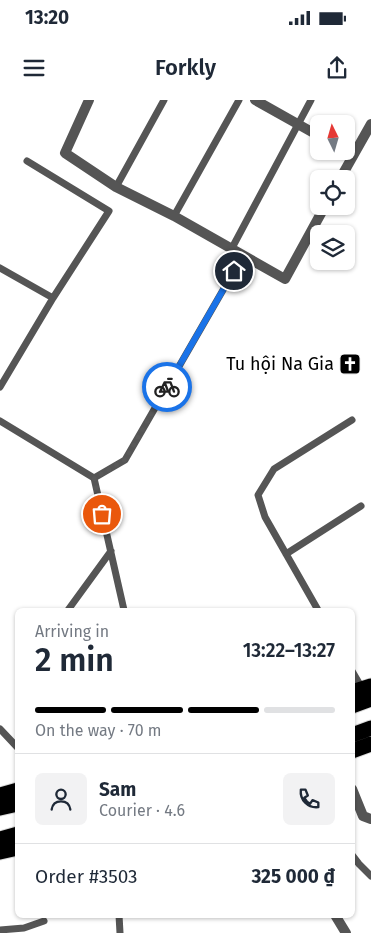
<!DOCTYPE html>
<meta charset="utf-8">
<style>
:root{--surface:#fff;--page:#f2f2f3;--text:#1f2937;--muted:#747a83;--line:#e0e1e3;--accent:#000}
body{margin:0;font-family:"Fira Sans",sans-serif;background:var(--page);color:var(--text);height:100vh;display:flex;flex-direction:column;font-size:19px;white-space:nowrap}
*{box-sizing:border-box;margin:0}
p{font-size:16px;color:var(--muted)}
.icon{flex:none;width:28px;height:28px;fill:none;stroke:currentColor;stroke-width:2;stroke-linecap:round;stroke-linejoin:round}
.map{position:relative;flex:1;overflow:hidden}
.side{position:absolute;left:15px;top:508px;width:340px;height:310px;display:flex;flex-direction:column;background:var(--surface);border-radius:8px;box-shadow:0 1px 4px #0004}
.side>*{flex:none}
.needle{width:32px;rotate:355deg}
.fabs{position:absolute;left:310px;top:15px;display:grid;gap:10px}
.fabs a{display:grid;place-items:center;width:45px;height:45px;border-radius:8px;background:var(--surface);box-shadow:0 1px 4px #0004;font-size:25px}
.pin{position:absolute;display:grid;place-items:center;width:42px;height:42px;color:#fff;margin:-21px;border:2px solid #fff;border-radius:50%;box-shadow:0 1px 5px #0007}
.courier{position:absolute;display:grid;place-items:center;width:50px;height:50px;margin:-25px;border:4px solid #1a73e8;border-radius:50%;background:#fff;color:#222;box-shadow:0 1px 6px #0007}
.head em{font-style:normal;font-weight:600}
.head div{display:flex;flex-direction:column-reverse}
.head{display:flex;align-items:center;justify-content:space-between;height:85px;padding:0 20px}
h1{font-size:32px;font-weight:600;line-height:38px}
.bar{display:grid;grid-template-columns:repeat(4,1fr);gap:8px 5px;align-content:center;height:60px;padding:0 20px}
.bar i{height:6px;border-radius:4px;background:var(--line)}
.bar .selected{background:var(--accent)}
.bar p{grid-column:span 4}
.line{display:flex;align-items:center;gap:12px;padding:0 20px;border-top:1px solid var(--line)}
.line div{flex:1}
.round{display:grid;place-items:center;flex:none;width:52px;height:52px;border-radius:8px;background:var(--page)}
.status{display:flex;justify-content:space-between;align-items:center;height:35px;padding:0 25px;background:var(--surface);direction:ltr}
.status svg{height:14px;fill:currentColor}
header{display:flex;justify-content:space-between;align-items:center;height:65px;padding:0 20px;background:var(--surface);font-size:22px;font-weight:600}
.map>svg:first-child{display:block}
.lines{fill:none;stroke-linecap:round;stroke-linejoin:round}
.highway-casing{stroke:#dbdbdb;stroke-width:17}
.lane{stroke:#555;stroke-width:7}
.street{stroke:#555;stroke-width:10}
.highway{stroke:#000;stroke-width:15}
.done{stroke:#595959;stroke-width:5;stroke-dasharray:0 9}
.route{stroke:#1a73e8;stroke-width:6}
.labels{text-anchor:middle;dominant-baseline:central;stroke-width:4.5;stroke-linejoin:round;paint-order:stroke}
.poi-label{font-size:18px;fill:#000;stroke:#fff;text-anchor:end}
</style>
<div class="status"><b>13:20</b><svg viewBox="0 0 49 12"><path d="M0 12V9h3v3zM5 12V6h3v6zM10 12V3h3v9zM15 12V0h3v12zM26 1h20v11H26zM47 4h2v5h-2z"/></svg></div>
<header><svg class="icon" aria-label="menu" viewBox="0 0 24 24"><path d="M4 6h16M4 12h16M4 18h16"/></svg>Forkly<svg class="icon" aria-label="share" viewBox="0 0 24 24"><path d="M12 15V3M7 8l5-5 5 5M5 13v7h14v-7"/></svg></header>
<div class="map">
<svg width="371" height="833" viewBox="0 0 371 833">
<rect width="100%" height="100%" fill="#fff"/>
<g class="lines">
<g class="highway-casing">
<path id="highway" d="M352,592L371,586
M352,606L371,599
M352,635L371,628
M352,651L371,644
M0,695L18,690
M0,708L18,704
M0,739L18,734
M0,752L18,748"/>
</g>
<path class="lane" d="M116,87L164,0
M174,116L239,0
M232,148L311,0
M0,168L53,198
M0,287L53,198L109,111L27,61
M0,321L94,378L124,510
M94,378L125,360L234,171
M286,454L361,406
M68,510L111,451
M318,510L265,417L258,395L274,369L352,320
M352,571L362,588
M0,629L18,648
M352,755L359,764L371,776
M119,815L120,833
M0,830L24,828L44,821"/>
<path class="street" d="M89,0L65,53L116,87L174,116L285,179L325,106
M255,0L319,36
M340,79L371,24
M352,689L363,716L371,719
M335,815L346,833"/>
<use href="#highway" class="highway"/>
</g>
<g class="lines">
<path class="done" d="M102,414L94,378L125,360L167,287"/>
<path class="route" d="M167,287L234,171"/>
</g>
<defs>
<g id="church-square" transform="scale(1.125)"><rect x="-9" y="-9" width="18" height="18" rx="4" fill="#000" stroke="#fff"/><path d="M-1.2-6h2.4v3.5h3.3v2.4h-3.3V6h-2.4V-.1h-3.3v-2.4h3.3Z" fill="#fff"/></g>
</defs>
<g fill-rule="evenodd">
<use href="#church-square" x="350" y="264"/>
</g>
<g class="labels">
<g class="poi-label">
<text x="334" y="264">Tu hội Na Gia</text>
</g>
</g>
</svg>
<div class="fabs">
<a><svg class="needle" viewBox="-14 -14 28 28"><path d="M0-13l5 13h-10z" fill="#e53935"/><path d="M0 13l5-13h-10z" fill="#747a83"/></svg></a>
<a><svg class="icon" aria-label="locate" viewBox="0 0 24 24"><circle cx="12" cy="12" r="6"/><path d="M12 2v4M12 18v4M2 12h4M18 12h4"/></svg></a>
<a><svg class="icon" aria-label="layers" viewBox="0 0 24 24"><path d="M12 4l9 5-9 5-9-5zM3 14l9 5 9-5"/></svg></a>
</div>
<div class="pin" style="left:102px;top:414px;background:#ea580c"><svg class="icon" aria-label="bag" viewBox="0 0 24 24"><path d="M5 8h14l-1 12H6zM9 8a3 3 0 0 1 6 0"/></svg></div>
<div class="pin" style="left:234px;top:171px;background:#1f2937"><svg class="icon" aria-label="home" viewBox="0 0 24 24"><path d="M3 11l9-7 9 7M6 9v11h12V9"/></svg></div>
<div class="courier" style="left:167px;top:287px"><svg class="icon" aria-label="bike" viewBox="0 0 24 24"><circle cx="6" cy="16" r="4"/><circle cx="18" cy="16" r="4"/><path d="M6 16l4-8h5l3 8M10 8l3 8H6M13 5h3"/></svg></div>
<section class="side">
<div class="head"><div><h1>2 min</h1><p>Arriving in</p></div><em>13:22–13:27</em></div>
<div class="bar"><i class="selected"></i><i class="selected"></i><i class="selected"></i><i></i><p>On the way · 70 m</p></div>
<div class="line" style="height:90px"><a class="round"><svg class="icon" aria-label="person" viewBox="0 0 24 24"><circle cx="12" cy="8" r="4"/><path d="M4 21q1-7 8-7t8 7"/></svg></a><div><b>Sam</b><p>Courier · 4.6</p></div><a class="round"><svg class="icon" aria-label="phone" viewBox="0 0 24 24"><path d="M5 4h4l2 5-3 2q2 4 5 5l2-3 5 2v4C11 20 4 13 5 4z"/></svg></a></div>
<div class="line" style="height:65px"><div>Order #3503</div><b>325 000 ₫</b></div>
</section>
</div>
